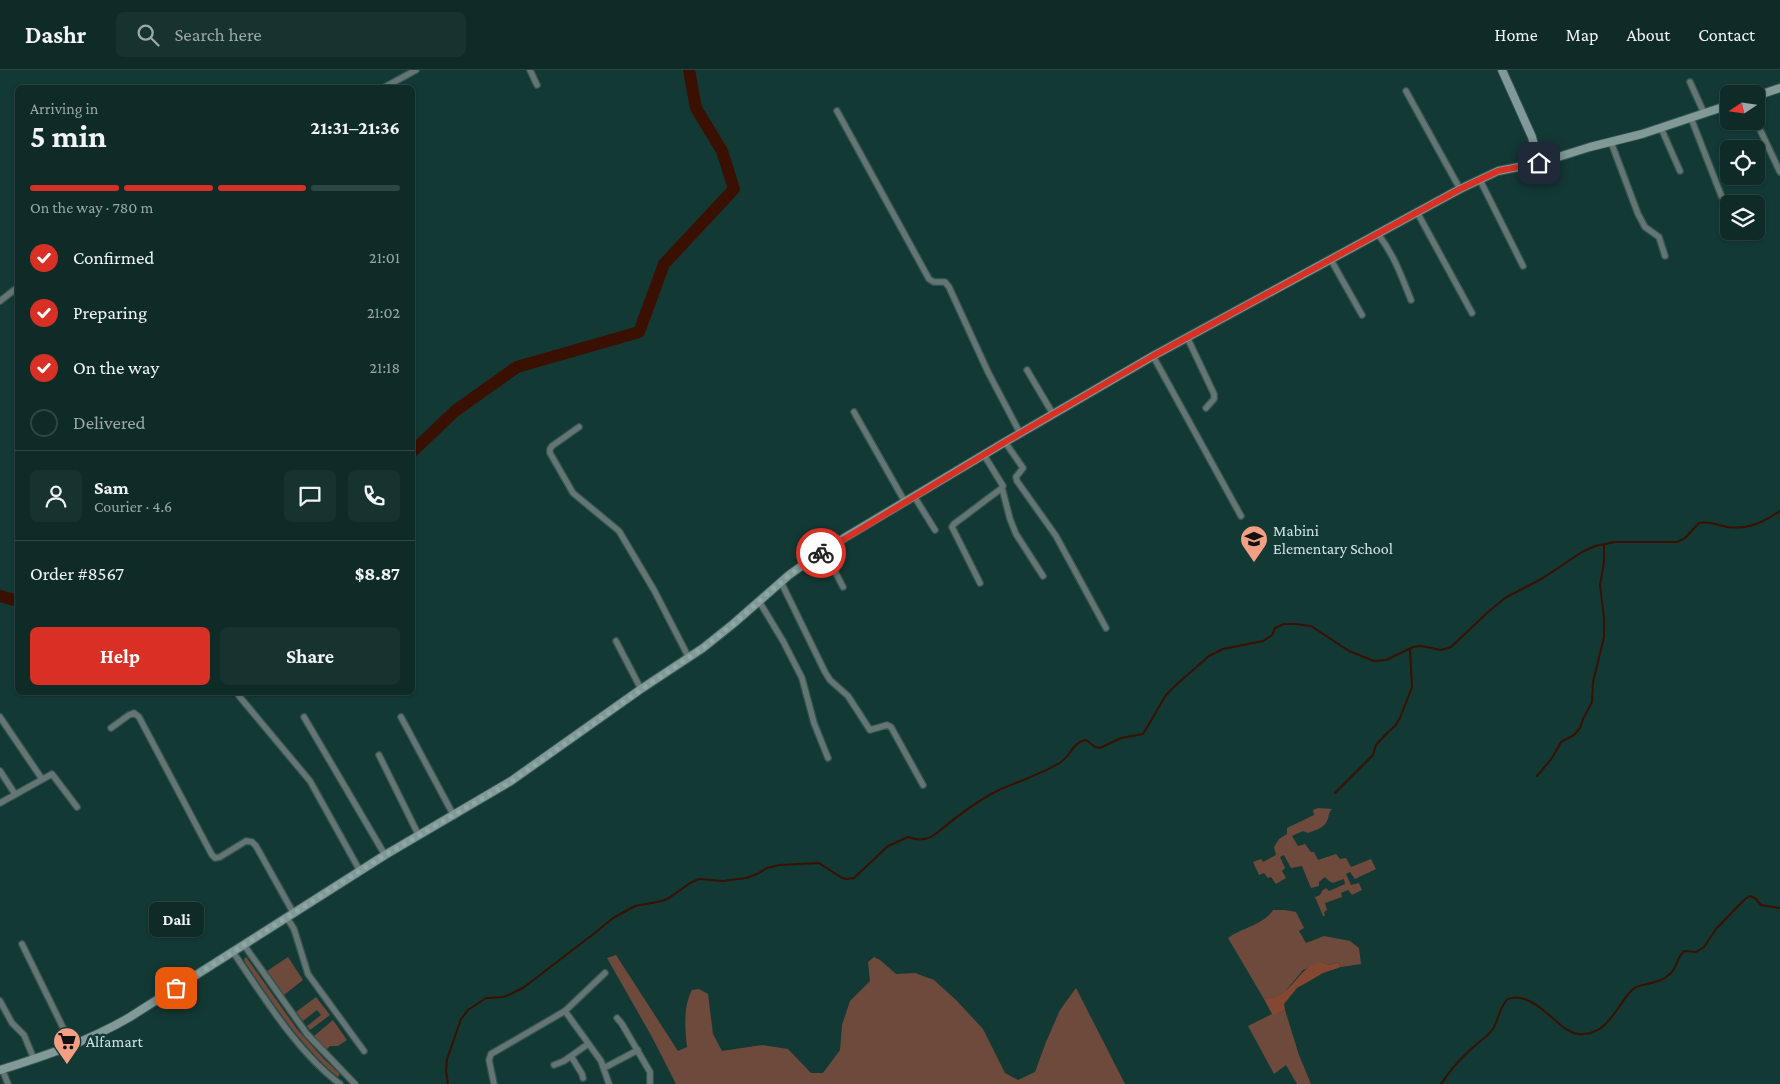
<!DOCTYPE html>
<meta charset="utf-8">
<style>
:root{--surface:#0e2b28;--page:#173330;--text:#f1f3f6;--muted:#9ba7a8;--line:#2e4745;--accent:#d93025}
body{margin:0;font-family:"Crimson Pro",serif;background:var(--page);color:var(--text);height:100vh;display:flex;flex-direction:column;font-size:19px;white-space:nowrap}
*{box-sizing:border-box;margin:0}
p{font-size:16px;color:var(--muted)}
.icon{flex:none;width:28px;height:28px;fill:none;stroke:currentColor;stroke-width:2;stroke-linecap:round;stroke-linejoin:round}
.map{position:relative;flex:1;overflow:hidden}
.drawer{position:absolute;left:15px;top:15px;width:400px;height:610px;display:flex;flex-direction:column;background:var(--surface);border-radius:8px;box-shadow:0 1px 4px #0004,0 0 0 1px var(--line)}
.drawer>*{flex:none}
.needle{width:32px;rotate:257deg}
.buttons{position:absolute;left:1720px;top:15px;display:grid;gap:10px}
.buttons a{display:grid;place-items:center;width:45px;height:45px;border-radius:8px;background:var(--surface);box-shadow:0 1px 4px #0004,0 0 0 1px var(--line);font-size:25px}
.pin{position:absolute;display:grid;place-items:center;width:42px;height:42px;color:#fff;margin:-21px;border-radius:10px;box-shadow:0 2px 8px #0006}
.courier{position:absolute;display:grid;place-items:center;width:50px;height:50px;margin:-25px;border:4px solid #d93025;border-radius:50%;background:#fff;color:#222;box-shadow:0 1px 6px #0007}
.bubble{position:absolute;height:35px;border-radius:8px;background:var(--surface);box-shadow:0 1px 4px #0004,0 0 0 1px var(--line);font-size:16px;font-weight:700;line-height:35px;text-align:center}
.headline em{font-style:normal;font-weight:700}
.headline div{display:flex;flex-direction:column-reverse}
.headline{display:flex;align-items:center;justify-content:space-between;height:85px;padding:0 15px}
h1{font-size:32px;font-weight:700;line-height:38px}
.bar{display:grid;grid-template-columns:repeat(4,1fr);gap:8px 5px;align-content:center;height:60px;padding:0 15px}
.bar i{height:6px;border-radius:4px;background:var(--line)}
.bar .active{background:var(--accent)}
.bar p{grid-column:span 4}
.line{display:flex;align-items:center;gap:12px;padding:0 15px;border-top:1px solid var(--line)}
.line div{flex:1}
.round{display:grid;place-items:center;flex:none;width:52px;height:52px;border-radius:8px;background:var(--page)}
ol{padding:0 15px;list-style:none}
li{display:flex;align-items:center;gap:15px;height:55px}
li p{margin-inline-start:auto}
li .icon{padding:5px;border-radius:50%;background:var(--accent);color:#fff;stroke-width:4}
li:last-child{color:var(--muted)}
li i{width:28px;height:28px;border:2px solid var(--line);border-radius:50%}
.button{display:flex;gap:10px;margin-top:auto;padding:10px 15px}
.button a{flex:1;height:58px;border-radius:8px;background:var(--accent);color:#fff;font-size:20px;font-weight:700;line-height:58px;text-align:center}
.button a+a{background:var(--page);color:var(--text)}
header{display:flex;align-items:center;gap:30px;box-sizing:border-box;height:70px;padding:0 25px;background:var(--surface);border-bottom:1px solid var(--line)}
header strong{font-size:24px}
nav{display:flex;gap:28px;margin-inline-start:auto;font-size:18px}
.search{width:350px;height:45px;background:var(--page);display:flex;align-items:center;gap:12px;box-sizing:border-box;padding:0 18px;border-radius:8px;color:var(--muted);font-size:19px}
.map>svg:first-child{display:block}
.green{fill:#6e4a3d}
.forest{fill:#844732}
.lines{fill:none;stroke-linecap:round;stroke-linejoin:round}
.stream{stroke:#3a1002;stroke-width:2}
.river{stroke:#3a1002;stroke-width:12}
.street-casing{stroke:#315551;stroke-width:8}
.secondary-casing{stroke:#315551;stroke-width:10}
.street{stroke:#657573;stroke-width:5.5}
.secondary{stroke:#819a97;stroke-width:8}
.done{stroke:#8ea9a5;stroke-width:5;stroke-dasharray:0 9}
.route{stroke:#d93025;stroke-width:6}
.labels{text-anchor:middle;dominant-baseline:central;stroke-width:5;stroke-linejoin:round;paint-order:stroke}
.poi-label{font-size:16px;fill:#d1e5e2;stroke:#133935;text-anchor:start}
</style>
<header>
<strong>Dashr</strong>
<div class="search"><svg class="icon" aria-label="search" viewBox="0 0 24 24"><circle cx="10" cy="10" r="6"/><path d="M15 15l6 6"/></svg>Search here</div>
<nav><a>Home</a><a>Map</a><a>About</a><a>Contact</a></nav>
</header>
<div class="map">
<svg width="1780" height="1014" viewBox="0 0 1780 1014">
<rect width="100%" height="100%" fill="#133935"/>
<path class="green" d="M1318,738L1332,739C1328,743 1329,747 1327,751C1323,759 1315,760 1308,763L1303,761L1292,766L1298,776L1305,774L1311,782H1314L1318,790L1336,784L1340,789L1346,788L1351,797L1371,789L1376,799L1355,809L1350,802L1346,804L1351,815L1359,813L1362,820L1352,825L1348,820L1341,823L1342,827L1325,833L1327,840L1324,842L1325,846H1323L1315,827L1320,825L1322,821L1326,818L1329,821L1345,814L1344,809C1334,812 1333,816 1325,807L1319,812V816L1311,818L1302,796L1291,798L1284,785L1280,787L1285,798L1282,801L1286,808L1276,814L1271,807L1268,808L1264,803L1259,805L1253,792L1261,789L1263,792L1276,785L1274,777L1279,769L1287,764V758L1314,745L1313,740Z
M1273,840H1285L1296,842L1304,858L1299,861L1306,873L1324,866L1350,871L1359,878L1361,894L1341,897L1338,892L1329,895L1323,892L1303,900L1284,923L1276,927L1264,929L1228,868C1242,858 1265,854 1273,840Z
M616,885L678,981L687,977C685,959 683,937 692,920L699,919L708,924L713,964L722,981L762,975L788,979L811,1003H823L840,980L842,955L850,931L870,911L868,892L874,887L880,890L896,904L915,903L934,910L956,930L983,959L1005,1003L1018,1010L1035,1002L1046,972L1060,940L1076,918L1125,1014H676L652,967L607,888Z
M246,887L297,959L324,989L340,1004L338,1007C302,978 270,930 245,892L244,889Z
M288,887L303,910L284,925L267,901Z
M316,927L330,945L310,960L307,956L321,945L317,940L303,951L296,942Z
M1285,940L1299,985L1311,1014H1297L1286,995L1274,1004L1248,956L1272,944H1278Z
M333,950L347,970L338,976H330L327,979L319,973L314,966Z"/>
<path class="forest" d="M1323,892L1329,895L1338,892L1341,897L1323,903L1306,913L1297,918L1284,934L1285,940L1278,944H1272L1264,929C1270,928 1277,927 1283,923C1297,913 1303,894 1323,892Z"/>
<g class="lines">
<path class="stream" d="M1537,706L1552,688L1561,672L1574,665L1580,658L1583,649L1592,632L1593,612L1604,567V548L1600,515L1604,492V476
M1335,723L1373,685L1376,675L1387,663L1395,656L1400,648L1412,617L1410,579
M448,1014L446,1001L447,989L461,949L468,940L486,928L504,927L523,918L596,862L613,848L635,836L662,831L669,828L690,813L699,809L723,811L746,808L757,804L767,798L779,795L819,793L842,808L847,809L854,808L888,776L908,767C918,771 928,770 937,763C956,747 975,732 997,721C1018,711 1041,705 1061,692C1071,685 1073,672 1086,670L1095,677L1100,678L1121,668L1143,664L1166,625L1177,614L1209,586L1223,579L1263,571L1272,565L1275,558L1284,554H1295L1311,556L1349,581L1374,591L1386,590L1413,577L1421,576L1441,580L1451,577L1487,543L1505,528L1543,508L1582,482L1595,476L1615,472H1677L1685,468L1699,453C1709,451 1718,455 1727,457C1749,460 1763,452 1780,441
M1441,1014C1449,1002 1457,992 1468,982C1476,974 1486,968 1493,959C1498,951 1501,933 1508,929C1522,923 1539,936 1549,945C1559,953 1570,966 1584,964C1610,962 1617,934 1633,919C1641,912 1658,916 1671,903C1677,896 1677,888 1684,881L1696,882L1704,877L1716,859L1745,829L1750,826L1755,828L1761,835L1780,838"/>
<path class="river" d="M412,382L455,341L517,297L639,262L664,194L734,119L722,81L696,38L689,0
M0,526L18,531"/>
<g class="street-casing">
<path id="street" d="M530,0L537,15
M1690,12L1704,43
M383,18L416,0
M1406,21L1460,119
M837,41L929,209L934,212H945L949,217L988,302L1020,363
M1691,48L1721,125L1729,140
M1756,51L1780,102
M1661,58L1680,101
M1611,72L1638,144L1645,157L1659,167L1665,186
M1480,110L1523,196
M1417,142L1472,243
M1740,161L1743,167
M1378,164C1394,185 1401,205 1411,230
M1331,190L1362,245
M0,231L18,217
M1187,267L1214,324V329L1206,338
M1153,286L1241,446
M1027,300L1053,344
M854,342L905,432
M579,357L552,376L550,379V383L573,423L619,461L654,520L689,588
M1005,372L1023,398L1016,407L1017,411L1056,466L1106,558
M1002,418L1010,449L1016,464L1043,506
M914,426L935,460
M824,480L843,517
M781,512L825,602L830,610L848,626L870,660L887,655L891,657L923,715
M980,513L952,457L954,454L1002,418L1003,416L984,385
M759,531L783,571L802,608L814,653L828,688
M616,571L641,619
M239,626L310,711L360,801
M0,647L42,709
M304,647L385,785
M401,647L454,746
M111,658L129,645L134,643L139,647L212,785L215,788L220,787L246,771L252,772L256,776L294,844
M379,685L419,766
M0,701L15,724
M0,733L52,704L77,737
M287,848L294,859L308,904L364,981
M22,874L72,976
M244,875L307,964L355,1014
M233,882C263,926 297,982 340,1014
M0,931L12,953L24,965L34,989
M565,941L601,991L609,1014
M617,948L622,954L650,1002V1014
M571,986L582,1004L583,1008
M554,995L564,991L588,974
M604,998L638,980
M2,999L8,1014
M494,1014L489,990L491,984L565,941L605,903"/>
</g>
<g class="secondary-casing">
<path id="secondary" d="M1502,0L1532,67L1539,93
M1756,26L1780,18
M0,1000C45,986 89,971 130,947L385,785L511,711L641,619L703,578L733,554L789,505L824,480L1005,372L1153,286L1460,119L1498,101L1539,93L1590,77L1642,64L1729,35"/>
</g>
<use href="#street" class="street"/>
<use href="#secondary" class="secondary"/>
</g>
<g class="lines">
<path class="done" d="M176,918L385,785L512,711L642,619L703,578L733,554L789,505L821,483"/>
<path class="route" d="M821,483L1005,372L1153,286L1460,119L1498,101L1539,93"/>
</g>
<defs>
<g id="school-pin" transform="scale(1.4375)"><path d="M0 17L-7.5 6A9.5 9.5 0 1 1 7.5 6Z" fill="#f39f83" stroke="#133935"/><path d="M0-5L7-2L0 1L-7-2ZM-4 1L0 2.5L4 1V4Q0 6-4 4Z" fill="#111"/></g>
<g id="supermarket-pin" transform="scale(1.4375)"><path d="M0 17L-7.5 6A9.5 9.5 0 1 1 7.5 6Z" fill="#f39f83" stroke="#133935"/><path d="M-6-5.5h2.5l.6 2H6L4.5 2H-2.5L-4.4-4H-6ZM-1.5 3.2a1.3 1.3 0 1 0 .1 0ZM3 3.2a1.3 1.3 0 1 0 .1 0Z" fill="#111"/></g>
</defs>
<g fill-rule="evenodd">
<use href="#school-pin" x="1254" y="469"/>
<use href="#supermarket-pin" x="67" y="971"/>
</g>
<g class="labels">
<g class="poi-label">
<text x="1273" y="460">Mabini<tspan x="1273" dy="18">Elementary School</tspan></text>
<text x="86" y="971">Alfamart</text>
</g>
</g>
</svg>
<div class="buttons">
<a><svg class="needle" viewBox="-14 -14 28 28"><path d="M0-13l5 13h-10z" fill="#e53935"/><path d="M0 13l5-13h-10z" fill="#9ba7a8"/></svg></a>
<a><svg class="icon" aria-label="locate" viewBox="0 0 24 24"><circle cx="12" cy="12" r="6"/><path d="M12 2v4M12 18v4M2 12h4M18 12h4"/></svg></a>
<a><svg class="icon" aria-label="layers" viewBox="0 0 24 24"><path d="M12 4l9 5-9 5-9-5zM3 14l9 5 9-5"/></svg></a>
</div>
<div class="pin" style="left:176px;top:918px;background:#ea580c"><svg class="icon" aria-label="bag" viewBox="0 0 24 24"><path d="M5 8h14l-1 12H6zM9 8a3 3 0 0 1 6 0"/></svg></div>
<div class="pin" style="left:1539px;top:93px;background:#1f2937"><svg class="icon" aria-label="home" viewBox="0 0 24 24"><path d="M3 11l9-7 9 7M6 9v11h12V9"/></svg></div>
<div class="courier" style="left:821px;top:483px"><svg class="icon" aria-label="bike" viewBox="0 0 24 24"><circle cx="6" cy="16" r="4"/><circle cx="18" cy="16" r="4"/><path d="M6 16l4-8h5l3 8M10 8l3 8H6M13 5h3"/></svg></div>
<div class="bubble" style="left:149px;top:832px;width:55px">Dali</div>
<section class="drawer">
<div class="headline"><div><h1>5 min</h1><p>Arriving in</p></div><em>21:31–21:36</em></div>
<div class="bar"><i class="active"></i><i class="active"></i><i class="active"></i><i></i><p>On the way · 780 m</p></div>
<ol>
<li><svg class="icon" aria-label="check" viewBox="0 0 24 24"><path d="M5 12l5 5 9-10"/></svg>Confirmed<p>21:01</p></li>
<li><svg class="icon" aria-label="check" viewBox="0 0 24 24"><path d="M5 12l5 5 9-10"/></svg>Preparing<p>21:02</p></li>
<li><svg class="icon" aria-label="check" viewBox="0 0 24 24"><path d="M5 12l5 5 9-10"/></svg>On the way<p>21:18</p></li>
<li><i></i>Delivered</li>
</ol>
<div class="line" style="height:90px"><a class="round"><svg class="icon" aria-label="person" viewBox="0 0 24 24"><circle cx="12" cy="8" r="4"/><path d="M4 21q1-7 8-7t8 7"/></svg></a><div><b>Sam</b><p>Courier · 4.6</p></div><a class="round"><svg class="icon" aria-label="chat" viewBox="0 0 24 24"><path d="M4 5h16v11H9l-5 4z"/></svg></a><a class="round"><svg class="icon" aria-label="phone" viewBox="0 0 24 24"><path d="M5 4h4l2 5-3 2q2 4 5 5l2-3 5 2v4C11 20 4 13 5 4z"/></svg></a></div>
<div class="line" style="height:65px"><div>Order #8567</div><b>$8.87</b></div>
<div class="button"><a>Help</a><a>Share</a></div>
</section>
</div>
